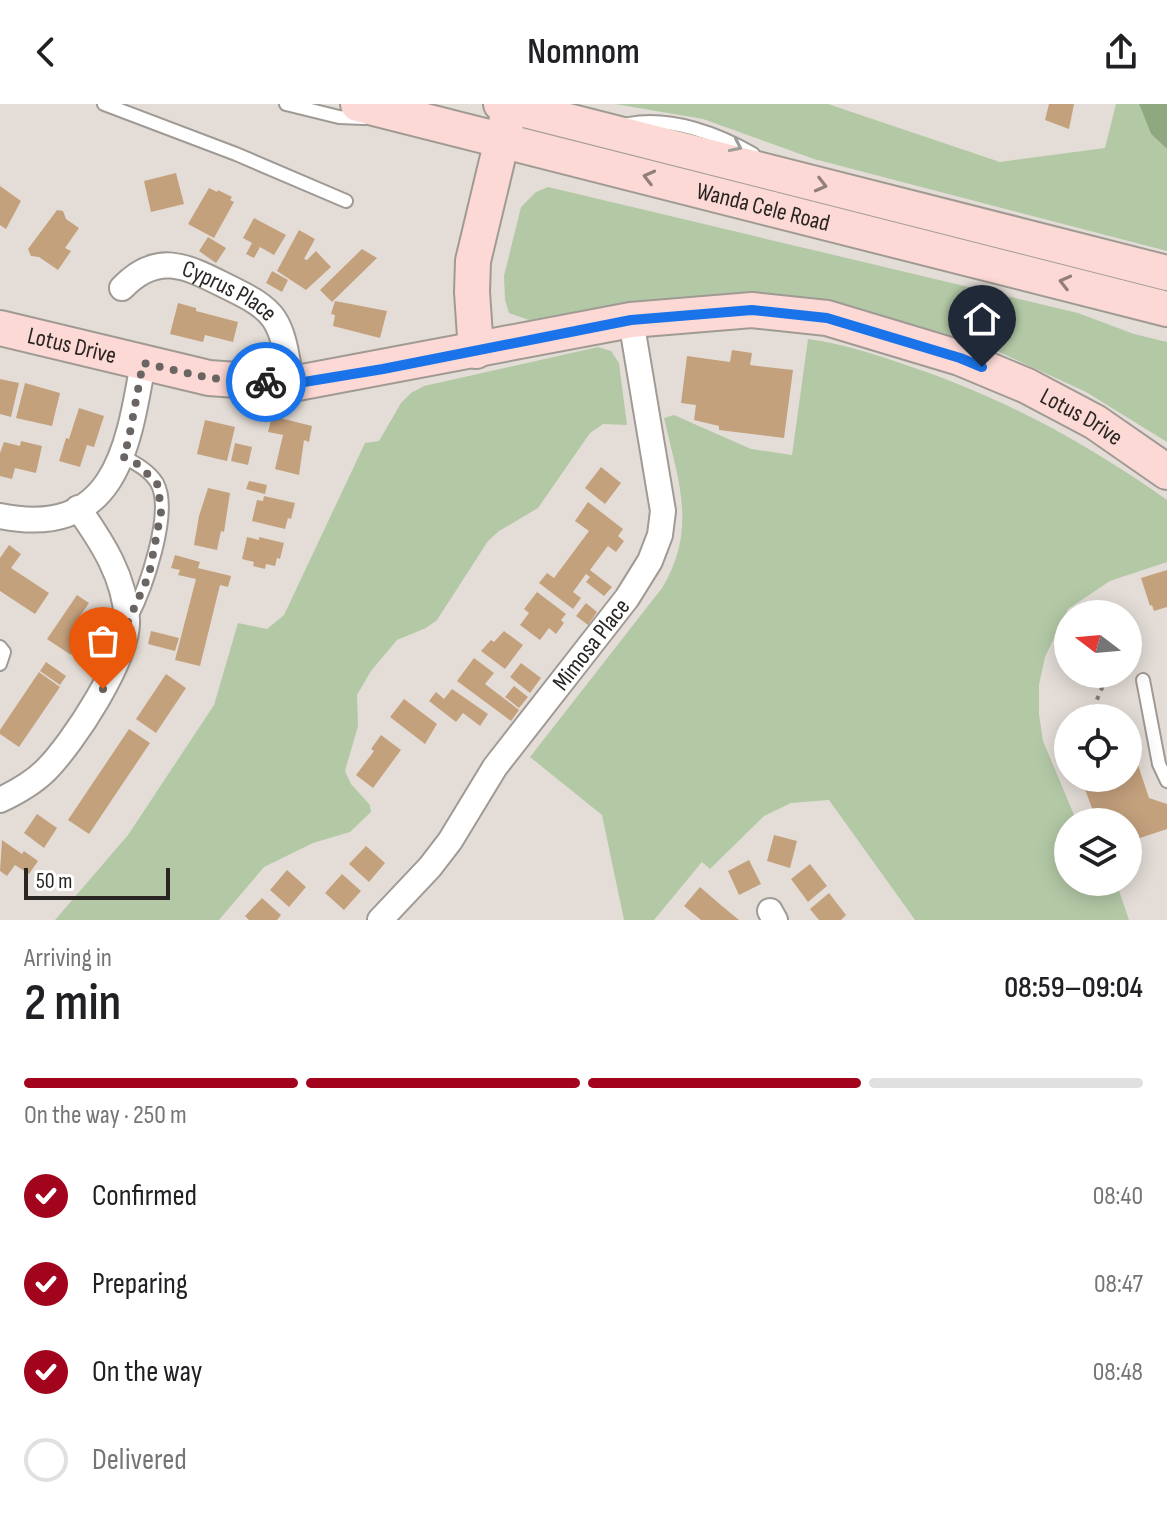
<!DOCTYPE html>
<meta charset="utf-8">
<style>
:root{--surface:#fff;--page:#f6f6f6;--text:#202124;--muted:#757577;--line:#e0e0e0;--accent:#a2041d}
body{margin:0;font-family:"Sofia Sans Condensed",sans-serif;background:var(--page);color:var(--text);height:100vh;display:flex;flex-direction:column;font-size:30px;white-space:nowrap}
*{box-sizing:border-box;margin:0}
p{font-size:26px;color:var(--muted)}
.icon{flex:none;width:44px;height:44px;fill:none;stroke:currentColor;stroke-width:2;stroke-linecap:round;stroke-linejoin:round}
.map{position:relative;height:816px;overflow:hidden}
.side{display:flex;flex-direction:column;background:var(--surface);flex:1}
.side>*{flex:none}
.needle{width:52px;rotate:286deg}
.controls{position:absolute;left:1054px;top:496px;display:grid;gap:16px}
.controls a{display:grid;place-items:center;width:88px;height:88px;border-radius:50%;background:var(--surface);box-shadow:0 4px 20px #0003;font-size:40px}
.scale{position:absolute;left:24px;bottom:20px;width:146px;box-sizing:border-box;padding-left:8px;border:4px solid #282523;border-top:0;font-size:22px;line-height:28px;white-space:nowrap;color:#282523;-webkit-text-stroke:6px #fff;paint-order:stroke}
.pin{position:absolute;display:grid;place-items:center;width:68px;height:68px;color:#fff;margin:-82px -34px;border-radius:50% 50% 50% 0;rotate:-45deg;box-shadow:0 0 8px #0007}
.pin .icon{rotate:45deg}
.courier{position:absolute;display:grid;place-items:center;width:80px;height:80px;margin:-40px;border:6px solid #1a73e8;border-radius:50%;background:#fff;color:#222;box-shadow:0 2px 10px #0007}
.headline em{font-style:normal;font-weight:600}
.headline div{display:flex;flex-direction:column-reverse}
.headline{display:flex;align-items:center;justify-content:space-between;height:136px;padding:0 24px}
h1{font-size:52px;font-weight:600;line-height:60px}
.bar{display:grid;grid-template-columns:repeat(4,1fr);gap:12px 8px;align-content:center;height:96px;padding:0 24px}
.bar i{height:10px;border-radius:6px;background:var(--line)}
.bar .selected{background:var(--accent)}
.bar p{grid-column:span 4}
ol{padding:0 24px;list-style:none}
li{display:flex;align-items:center;gap:24px;height:88px}
li p{margin-inline-start:auto}
li .icon{padding:8px;border-radius:50%;background:var(--accent);color:#fff;stroke-width:4}
li:last-child{color:var(--muted)}
li i{width:44px;height:44px;border:4px solid var(--line);border-radius:50%}
header{display:flex;justify-content:space-between;align-items:center;height:104px;padding:0 24px;background:var(--surface);font-size:36px;font-weight:600}
.map>svg:first-child{display:block}
.green{fill:#b3c9a6}
.forest{fill:#8fa87f}
.building{fill:#c4a17d}
.lines{fill:none;stroke-linecap:round;stroke-linejoin:round}
.lane-casing{stroke:#a09a95;stroke-width:16}
.street-casing{stroke:#a09a95;stroke-width:28}
.secondary-casing{stroke:#a09a95;stroke-width:38}
.path{stroke:#85807c;stroke-width:4;stroke-dasharray:4 6;stroke-linecap:butt}
.lane{stroke:#fff;stroke-width:12}
.street{stroke:#fff;stroke-width:24}
.secondary{stroke:#fcd9d4;stroke-width:34}
.oneway{stroke:#9e9d9c}
.oneway2{stroke:#927f7c}
.done{stroke:#6a6562;stroke-width:8;stroke-dasharray:0 14.4}
.route{stroke:#1a73e8;stroke-width:10}
.labels{text-anchor:middle;dominant-baseline:central;stroke-width:6;stroke-linejoin:round;paint-order:stroke}
.street-label{font-size:24px;fill:#282523;stroke:#fff}
</style>
<header><svg class="icon" aria-label="back" viewBox="0 0 24 24"><path d="M15 5l-7 7 7 7"/></svg>Nomnom<svg class="icon" aria-label="share" viewBox="0 0 24 24"><path d="M12 15V3M7 8l5-5 5 5M5 13v7h14v-7"/></svg></header>
<div class="map">
<svg width="1167" height="816" viewBox="0 0 1167 816">
<rect width="100%" height="100%" fill="#e4ddd7"/>
<path class="green" d="M615,0H828L1000,58L1105,44L1116,0H1139L1151,30L1167,45V147L814,55L703,15Z
M548,83L1078,209L1134,230L1167,238V338L1086,288L997,247L950,231L856,207L725,193L635,198L529,216L509,209L505,196L504,172L521,103L536,88Z
M808,235C839,239 868,248 897,258C994,289 1084,337 1167,396V458L1110,477L1068,505L1045,553L1039,581V610L1043,637L1077,718H1068V778H1116L1129,816H915L829,696L791,699L764,712L710,765L702,758L654,816H624L602,711L530,653L662,484C698,425 678,376 664,314L674,311L751,345L792,351Z
M598,243L611,247L619,259L627,321L603,320L590,329L538,404L499,427L488,437L437,516L426,524L397,536L371,567L357,591L358,622L345,667L351,680L370,701L371,708L350,728L313,739L264,763L219,816H55L128,731L214,601L238,519L267,525L284,511L365,339L379,337L401,299L411,289L424,282Z"/>
<path class="forest" d="M1139,0H1167V45L1151,30Z"/>
<path class="building" d="M1049,0H1074L1069,25L1045,16Z
M176,69L184,100L151,108L144,77Z
M0,82L21,97L6,125L0,121Z
M209,84L217,88L218,86L232,93L230,96L234,98L214,134L188,120Z
M57,106L63,107L66,115L79,124L65,144L71,147L58,166L39,153L31,152L28,145Z
M254,114L286,131L274,151L260,143L254,154L246,150L252,139L243,134Z
M299,126L315,135L304,155L307,156L316,147L331,163L306,186L277,167Z
M208,133L226,144L216,159L199,147Z
M362,145L377,154L332,198L320,186Z
M272,167L288,176L282,188L266,179Z
M335,197L387,207L380,234L333,222L335,211L331,210Z
M178,199L196,204V207L238,218L233,238L205,231L203,238L170,230Z
M732,246L752,249L750,261L793,266L784,334L719,326V322L694,316L696,301L681,299L687,252L730,258Z
M0,275L19,279L11,313L0,310Z
M25,279L60,289L52,322L16,314Z
M79,304L104,312L94,343L87,341L80,363L59,357L66,334L69,335Z
M272,312L312,322L309,338L304,336L299,371L275,365L283,331L268,328Z
M205,316L235,323L227,357L197,350Z
M21,337L42,342L36,369L15,364L12,375L0,372V349L4,338L20,342Z
M235,339L252,343L248,361L231,357Z
M601,363L621,379L605,400L585,384Z
M249,377L267,381L265,390L246,385Z
M208,384L230,389L224,428L221,427L217,446L194,441L199,412Z
M264,392L295,399L291,415L288,414L285,425L252,417L257,396L263,397Z
M588,398L623,425L618,432L624,437L616,448L608,442L590,466L612,483L604,492L586,478L590,473L586,470L573,488L581,494L573,505L539,479L547,469L554,474L589,427L575,417Z
M247,433L259,436V433L284,439L280,455L277,454L275,462L266,460L265,465L253,462L254,458L242,455Z
M9,441L21,450L11,464L49,489L35,510L0,487V454Z
M175,451L200,458L198,464L231,472L228,483L220,481L200,562L175,556L196,475L178,471L180,466L171,464Z
M1167,466V503L1154,507L1152,501L1150,502L1141,474Z
M537,488L566,510L561,516L564,519L556,530L549,524L540,536L520,521L529,509L524,505Z
M77,491L89,499L73,522L85,530L71,551L47,535Z
M586,499L597,508L588,521L576,512Z
M151,527L179,534L175,547L148,540Z
M504,527L523,541L505,565L481,547L491,536L494,538Z
M474,554L494,569L485,580L519,606L511,617L457,577Z
M46,558L66,572L60,581L40,567Z
M521,559L541,574L530,589L510,573Z
M39,568L60,583L19,643L0,630V626Z
M166,570L186,584L156,629L136,615Z
M514,582L528,593L519,604L505,593Z
M452,585L488,610L480,622L463,609L456,618L429,597L436,588L444,595Z
M404,595L437,620L425,640L390,613Z
M129,625L150,639L89,730L68,716Z
M381,631L401,646L373,684L356,671L374,647L371,645Z
M1128,631L1149,694L1167,700V725L1128,738V718H1097L1081,674H1128Z
M37,710L57,724L44,744L24,729Z
M774,731L797,737L790,764L767,757Z
M2,736L22,750L24,747L38,757L29,770L15,761L7,772L0,767Z
M366,742L385,759L369,778L349,760Z
M749,756L761,780L739,791L728,767Z
M810,760L827,782L808,798L791,775Z
M287,766L306,783L289,803L270,786Z
M342,770L361,787L344,806L325,789Z
M700,783L722,802L739,816H701L684,802Z
M829,789L846,811L841,816H819L810,805Z
M262,794L281,811L277,816H249L245,812Z"/>
<g class="lines">
<g class="lane-casing">
<path id="lane" d="M104,0L236,50L346,97
M286,0L339,13L364,14
M629,20C671,12 718,30 753,50
M122,352C135,359 149,366 157,379C173,408 145,486 131,513
M0,543L4,548L0,560
M1143,576L1159,660L1167,677"/>
</g>
<g class="street-casing">
<g id="street">
<path id="s1" d="M122,184C158,146 188,163 228,183C244,191 264,200 274,215C286,233 287,259 292,280"/>
<path d="M0,412C114,435 128,346 143,259"/>
<path d="M0,696C17,688 33,679 46,666C73,639 129,554 127,516C125,473 102,438 78,404"/>
<path d="M770,807L775,816"/>
<path id="s2" d="M380,816L430,763L450,737L495,663L627,494L650,457L660,431L663,407L631,216"/>
</g>
</g>
<g class="secondary-casing">
<g id="secondary">
<path id="s3" d="M358,0L1167,205"/>
<path d="M501,0L1167,169"/>
<path id="s4" d="M0,224L209,274L292,280L631,216L752,206L827,214L960,254L1027,282L1095,318L1167,368"/>
<path d="M476,247L472,188L473,157L507,15"/>
</g>
</g>
<path class="path" d="M1089,614L1108,570"/>
<use href="#lane" class="lane"/>
<use href="#street" class="street"/>
<use href="#secondary" class="secondary"/>
</g>
<defs><path id="oneway-chevron" d="M-2-3.5L2.5 0L-2 3.5" fill="none" stroke-width="1.6" stroke-linecap="round" stroke-linejoin="round" transform="scale(2)"/></defs>
<use class="oneway" href="#oneway-chevron" transform="translate(736 42) rotate(26)"/>
<g class="oneway2">
<use href="#oneway-chevron" transform="translate(649 73) rotate(-166)"/>
<use href="#oneway-chevron" transform="translate(821 81) rotate(14)"/>
<use href="#oneway-chevron" transform="translate(1065 178) rotate(-166)"/>
</g>
<g class="lines">
<path class="done" d="M103,585L120,551L127,520L149,471L161,408L158,381L139,361L122,352L128,339L143,259L209,274L266,278"/>
<path class="route" d="M266,278L292,280L383,265L631,216L752,206L827,214L960,254L982,263"/>
</g>
<g class="labels">
<g class="street-label">
<text stroke="none"><textPath href="#s3" startOffset="418">Wanda Cele Road</textPath></text>
<text stroke="none"><textPath href="#s1" startOffset="120">Cyprus Place</textPath></text>
<text stroke="none"><textPath href="#s4" startOffset="74">Lotus Drive</textPath></text>
<text stroke="none"><textPath href="#s4" startOffset="1114">Lotus Drive</textPath></text>
<text stroke="none"><textPath href="#s2" startOffset="348">Mimosa Place</textPath></text>
</g>
</g>
</svg>
<div class="controls">
<a><svg class="needle" viewBox="-14 -14 28 28"><path d="M0-13l5 13h-10z" fill="#e53935"/><path d="M0 13l5-13h-10z" fill="#757577"/></svg></a>
<a><svg class="icon" aria-label="locate" viewBox="0 0 24 24"><circle cx="12" cy="12" r="6"/><path d="M12 2v4M12 18v4M2 12h4M18 12h4"/></svg></a>
<a><svg class="icon" aria-label="layers" viewBox="0 0 24 24"><path d="M12 4l9 5-9 5-9-5zM3 14l9 5 9-5"/></svg></a>
</div>
<div class="scale">50 m</div>
<div class="pin" style="left:103px;top:585px;background:#ea580c"><svg class="icon" aria-label="bag" viewBox="0 0 24 24"><path d="M5 8h14l-1 12H6zM9 8a3 3 0 0 1 6 0"/></svg></div>
<div class="pin" style="left:982px;top:263px;background:#1f2937"><svg class="icon" aria-label="home" viewBox="0 0 24 24"><path d="M3 11l9-7 9 7M6 9v11h12V9"/></svg></div>
<div class="courier" style="left:266px;top:278px"><svg class="icon" aria-label="bike" viewBox="0 0 24 24"><circle cx="6" cy="16" r="4"/><circle cx="18" cy="16" r="4"/><path d="M6 16l4-8h5l3 8M10 8l3 8H6M13 5h3"/></svg></div>
</div>
<section class="side">
<div class="headline"><div><h1>2 min</h1><p>Arriving in</p></div><em>08:59–09:04</em></div>
<div class="bar"><i class="selected"></i><i class="selected"></i><i class="selected"></i><i></i><p>On the way · 250 m</p></div>
<ol>
<li><svg class="icon" aria-label="check" viewBox="0 0 24 24"><path d="M5 12l5 5 9-10"/></svg>Confirmed<p>08:40</p></li>
<li><svg class="icon" aria-label="check" viewBox="0 0 24 24"><path d="M5 12l5 5 9-10"/></svg>Preparing<p>08:47</p></li>
<li><svg class="icon" aria-label="check" viewBox="0 0 24 24"><path d="M5 12l5 5 9-10"/></svg>On the way<p>08:48</p></li>
<li><i></i>Delivered</li>
</ol>
</section>
